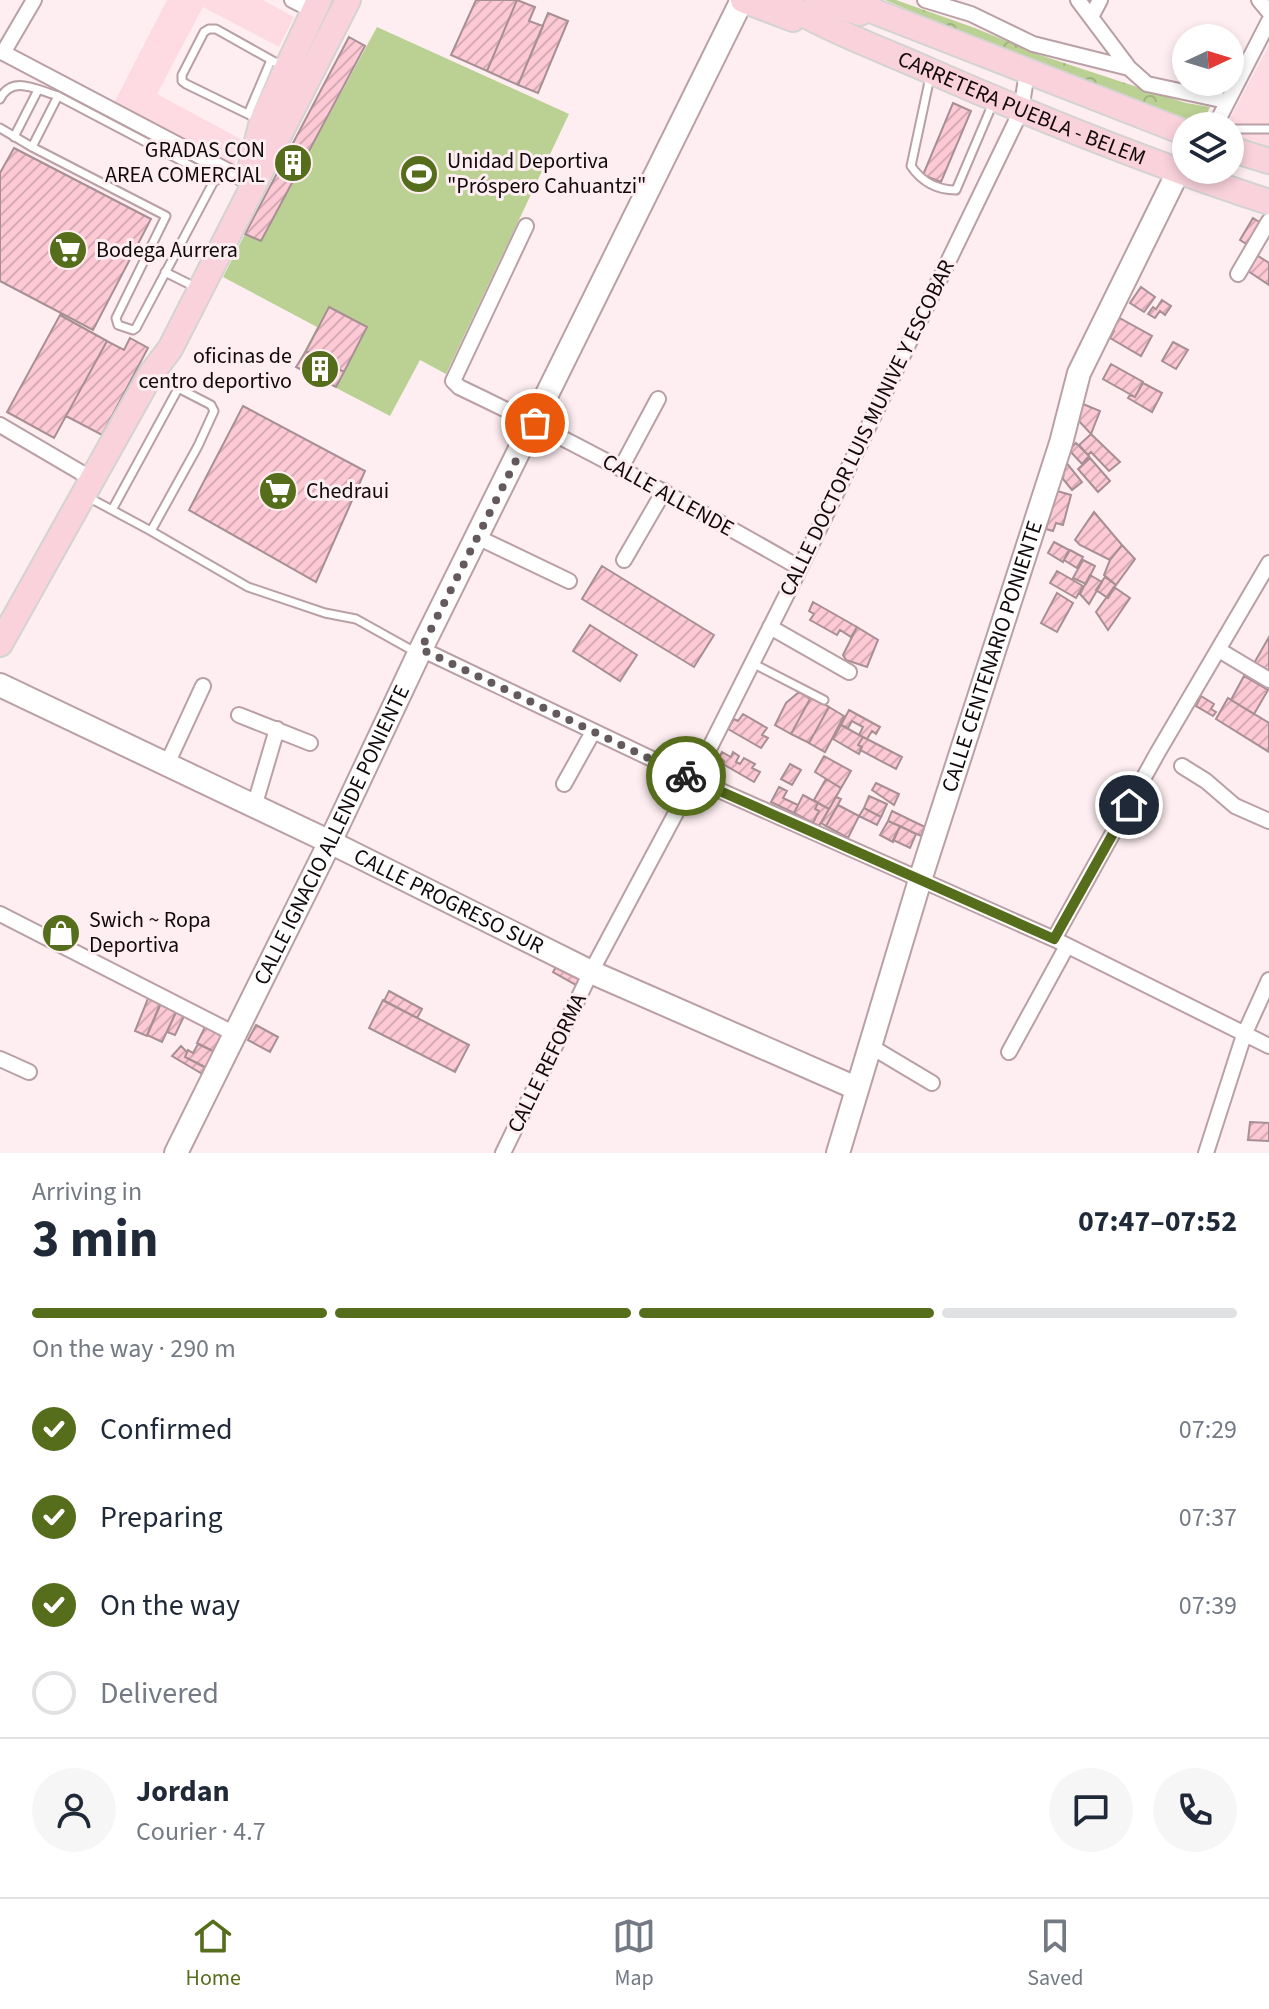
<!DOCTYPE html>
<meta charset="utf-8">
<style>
:root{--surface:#fff;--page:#f6f6f7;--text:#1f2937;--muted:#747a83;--line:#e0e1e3;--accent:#566d1c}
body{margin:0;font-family:"Source Sans 3",sans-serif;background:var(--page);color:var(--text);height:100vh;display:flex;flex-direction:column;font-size:30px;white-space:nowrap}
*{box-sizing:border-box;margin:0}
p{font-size:26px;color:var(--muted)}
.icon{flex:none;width:44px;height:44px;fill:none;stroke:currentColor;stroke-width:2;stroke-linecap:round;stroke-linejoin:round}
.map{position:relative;height:1153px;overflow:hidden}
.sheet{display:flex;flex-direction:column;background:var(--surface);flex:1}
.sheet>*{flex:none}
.needle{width:52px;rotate:86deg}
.buttons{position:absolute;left:1172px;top:24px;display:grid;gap:16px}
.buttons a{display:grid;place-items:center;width:72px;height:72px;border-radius:50%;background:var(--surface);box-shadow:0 4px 12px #0003;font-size:40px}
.pin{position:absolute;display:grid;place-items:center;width:68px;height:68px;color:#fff;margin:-34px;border:4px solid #fff;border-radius:50%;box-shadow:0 2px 8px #0007}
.courier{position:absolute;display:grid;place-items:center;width:80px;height:80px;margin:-40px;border:6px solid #566d1c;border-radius:50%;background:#fff;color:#222;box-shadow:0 2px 10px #0007}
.headline em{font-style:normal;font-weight:700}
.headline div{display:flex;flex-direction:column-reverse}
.headline{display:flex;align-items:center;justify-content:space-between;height:136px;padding:0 32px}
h1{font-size:52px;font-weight:700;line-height:60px}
.bar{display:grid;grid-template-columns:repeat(4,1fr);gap:12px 8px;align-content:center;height:96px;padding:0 32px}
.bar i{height:10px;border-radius:6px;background:var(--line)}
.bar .current{background:var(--accent)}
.bar p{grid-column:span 4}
.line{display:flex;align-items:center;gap:20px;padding:0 32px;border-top:2px solid var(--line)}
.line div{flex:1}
.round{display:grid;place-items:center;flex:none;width:84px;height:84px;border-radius:42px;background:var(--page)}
ol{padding:0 32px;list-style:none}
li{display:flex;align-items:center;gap:24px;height:88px}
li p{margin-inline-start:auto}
li .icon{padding:8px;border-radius:50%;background:var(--accent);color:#fff;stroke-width:4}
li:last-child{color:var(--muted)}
li i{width:44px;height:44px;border:4px solid var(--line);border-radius:50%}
.tabs{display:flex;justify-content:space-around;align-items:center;height:112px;border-top:2px solid var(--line);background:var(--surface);font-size:22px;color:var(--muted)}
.tabs a{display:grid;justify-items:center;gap:4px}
.tabs .current{color:var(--accent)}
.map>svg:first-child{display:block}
.built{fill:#fedbe3}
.grass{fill:#bbd193}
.forest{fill:url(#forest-crowns)}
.building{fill:url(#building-hatch);stroke:#a78f94;stroke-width:2}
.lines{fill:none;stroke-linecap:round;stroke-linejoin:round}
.lane-casing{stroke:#b9a0a5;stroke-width:11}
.street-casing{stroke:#b9a0a5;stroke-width:18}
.secondary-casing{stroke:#b9a0a5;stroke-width:26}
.primary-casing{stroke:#d4d3d3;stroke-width:28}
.lane{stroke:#fff;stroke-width:7}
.street{stroke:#fff;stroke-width:14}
.secondary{stroke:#fff;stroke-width:22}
.primary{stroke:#fad2dc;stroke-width:24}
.done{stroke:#64595c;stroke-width:8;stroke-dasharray:0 14.4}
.route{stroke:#566d1c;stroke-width:10}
.labels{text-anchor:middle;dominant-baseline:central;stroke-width:6;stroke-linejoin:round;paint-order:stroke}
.street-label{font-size:22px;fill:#11090b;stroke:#feeef1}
.poi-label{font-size:22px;fill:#11090b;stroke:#feeef1;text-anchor:start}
</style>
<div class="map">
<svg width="1269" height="1153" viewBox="0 0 1269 1153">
<defs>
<pattern id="forest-crowns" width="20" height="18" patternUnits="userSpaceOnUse" patternTransform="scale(2)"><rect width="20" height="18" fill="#bbd193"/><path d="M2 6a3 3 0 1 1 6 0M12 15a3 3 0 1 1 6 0" fill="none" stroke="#a0b27d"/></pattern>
<pattern id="building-hatch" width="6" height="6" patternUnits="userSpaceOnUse" patternTransform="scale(2)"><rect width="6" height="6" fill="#fcc9d4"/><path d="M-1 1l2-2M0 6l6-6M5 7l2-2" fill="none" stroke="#d7abb5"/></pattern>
</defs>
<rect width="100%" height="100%" fill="#feeef1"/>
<path class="built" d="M167,0H263L294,17L279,47L203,7L157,94L246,142L233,166L114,103Z
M1269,45V147L1232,137L1228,122Z"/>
<path class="grass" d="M377,27L569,114L446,374L420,360L390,416L296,367L317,327L223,277L245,234L261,240Z"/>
<path class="forest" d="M885,0H896L975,28L1040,55L1186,103L1210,107L1204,120H1189L967,35Z"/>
<path class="building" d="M476,0H517L487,71L451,55Z
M517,0L535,7L529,21L543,26L518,85L487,71Z
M548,13L568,21L538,93L518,85Z
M349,37L365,46L261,241L245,234Z
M953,103L971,111L941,182L923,175Z
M14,148L151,219L93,330L0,281V173Z
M1253,218L1261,223L1248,245L1240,240Z
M1255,254L1269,263V285L1245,269Z
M1141,287L1155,297L1144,312L1130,303Z
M1162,300L1171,306L1165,315L1160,311L1155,318L1148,314L1153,307L1156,309Z
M329,307L367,327L344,372L306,351Z
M60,315L107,341L54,438L7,412Z
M1116,316L1152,336L1141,356L1110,338L1114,331L1109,328Z
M130,338L148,348L102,435L66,416L107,341L124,350Z
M1173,342L1188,350L1176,369L1162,361Z
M306,351L344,372L336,387L296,367Z
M1111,364L1143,382L1135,397L1103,379Z
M1143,383L1162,393L1152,412L1128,398L1130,395L1135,397Z
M1083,404L1100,411L1091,434L1077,419Z
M243,406L365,471L316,582L189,510Z
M1091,434L1120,462L1109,471L1091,452L1088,455L1079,445Z
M1076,443L1089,456L1082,464L1069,450Z
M1090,458L1110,481L1098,492L1078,469Z
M1065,461L1082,482L1072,490L1063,479Z
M1057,491L1071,495L1063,525L1056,523L1053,531L1046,529Z
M1094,512L1122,545L1110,560L1080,545L1075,540Z
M1054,542L1069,550L1063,562L1048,553Z
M1122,545L1135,559L1116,585L1104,575L1110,560Z
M1070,550L1083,557L1077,568L1064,560Z
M1083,560L1095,566L1086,584L1073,578Z
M602,566L714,635L694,667L582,599Z
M1057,571L1083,586L1076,598L1050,583Z
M1090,575L1102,582L1089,604L1080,594Z
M1105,577L1116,585L1108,598L1096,590Z
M1114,587L1130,598L1108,630L1096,612Z
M1057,593L1073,603L1057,632L1041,623Z
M813,602L857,627L851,637L840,630L837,635L810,620L814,614L809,611Z
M590,625L637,655L620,681L573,651Z
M857,627L878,640L867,667L846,660L843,655Z
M1269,637V677L1253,665Z
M1244,676L1268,690L1254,714L1231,700Z
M799,692L810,699L791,734L775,725L786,703Z
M1201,696L1214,704L1211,709L1216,712L1213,716L1196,706Z
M811,697L829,707L809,743L791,734Z
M1228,698L1269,723V752L1216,719Z
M829,707L844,716L825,752L809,743Z
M849,710L880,727L876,734L872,731L867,739L859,735L863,727L852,721L848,728L841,725Z
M743,714L767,728L762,735L768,738L761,748L728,729L734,719L738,721Z
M841,725L863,737L858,745L862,747L859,754L833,739Z
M863,737L902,757L896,769L860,750L862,747L858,745Z
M722,752L731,757L733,752L739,756L736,762L740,764L744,758L755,764L752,768L760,772L754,782L723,764L724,761L719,757Z
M824,756L851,771L841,788L815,772Z
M790,764L801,770L792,785L781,779Z
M826,779L841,788L829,809L814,800Z
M876,783L899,794L894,805L872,790Z
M779,787L787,791L783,798L798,805L794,813L771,802Z
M803,795L818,803L815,809L819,811L813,823L794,813Z
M869,796L887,804L881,817L864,808Z
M836,797L841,799L826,826L821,823Z
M818,803L829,809L819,826L813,823L819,811L815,809Z
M838,805L859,816L848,838L826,826Z
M864,808L881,817L877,825L859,816Z
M892,811L925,827L921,836L888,821Z
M888,821L900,826L893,842L880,835Z
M900,826L916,834L910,848L893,840Z
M559,961L584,974L578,986L553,972Z
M389,991L422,1009L417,1018L384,1001Z
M149,996L162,1001L147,1036L135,1031Z
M383,1000L469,1045L455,1072L369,1028Z
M161,1002L177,1010L162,1042L147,1035Z
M177,1010L185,1014L175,1035L167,1032Z
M256,1025L278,1037L270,1052L248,1040Z
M205,1027L221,1034L222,1042L217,1053L197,1043Z
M198,1044L217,1053L209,1069L185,1057L188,1050L193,1053Z
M181,1046L187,1052L185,1057L208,1069L204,1075L172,1056Z
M1250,1122L1269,1123V1141L1248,1140Z"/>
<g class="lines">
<g class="lane-casing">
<path id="lane" d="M930,77L911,166C922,182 936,190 956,190L993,103
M0,99C12,74 37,90 58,96
M248,114L271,60
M258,119L186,84L182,81V75L204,32L209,29H216L282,66
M0,128L32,147
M1230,129H1269
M14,137L38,90
M214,181L193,167L58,96L32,147L166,216L116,318L118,325L133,330L136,328L214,181L234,175
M165,272L189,284
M153,375L211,405L214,411L198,446L151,531L248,587L325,613L356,619L417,653
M86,496L151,531
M112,510L179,387
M752,663L824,700"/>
</g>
<g class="street-casing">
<path id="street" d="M292,0L314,11
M925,0L971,14L1033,44L1129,68
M1078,0L1129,68L1147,84L1226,101
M1259,0L1269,12
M1091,17L1100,0
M0,51L245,180
M3,53L34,0
M1215,126L1269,21
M526,226L453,381L459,387C575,442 688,504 800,568
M1238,274L1269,221
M0,425L92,479
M621,468L658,399
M477,537L569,581
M624,560L664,491
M770,627L849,672
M421,649L694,779L1054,939L1269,1046
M1219,650L1269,680
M239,715L310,743
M167,764L203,686
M1182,766L1206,781L1235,806L1269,821
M564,784L593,732
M254,807L277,729
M0,914L235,1034
M1054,939L1158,752L1269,563
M870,1046L932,1083
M1009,1052L1067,946
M0,1059L29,1072
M503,1153L591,972L694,779L800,568L1021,111L1027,72
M1206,1153L1244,1035L1269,980"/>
</g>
<g class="secondary-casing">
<g id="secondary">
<path id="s1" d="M0,685L330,842L591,972L856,1088"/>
<path id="s2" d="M176,1153L330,842L421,649L742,0"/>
<path id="s3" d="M838,1153L920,880L1061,443L1079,373L1178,172"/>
</g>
</g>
<g class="primary-casing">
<g id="primary">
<path d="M743,0L793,19"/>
<path id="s4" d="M779,0C825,29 878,48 928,70C1040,119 1152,164 1269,202"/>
<path d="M817,0L860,13"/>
<path d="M845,0L1186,133"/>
<path d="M1230,149L1269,161"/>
<path d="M250,170L262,121L319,0"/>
<path d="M0,644L151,374L170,349L348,0"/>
</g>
</g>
<use href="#lane" class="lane"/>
<use href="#street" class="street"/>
<use href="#secondary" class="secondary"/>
<use href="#primary" class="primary"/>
</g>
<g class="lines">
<path class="done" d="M535,423L421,649L686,776"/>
<path class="route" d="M686,776L1054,939L1129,805"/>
</g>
<defs>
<g id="building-disc" transform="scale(2)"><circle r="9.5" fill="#566d1c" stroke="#feeef1"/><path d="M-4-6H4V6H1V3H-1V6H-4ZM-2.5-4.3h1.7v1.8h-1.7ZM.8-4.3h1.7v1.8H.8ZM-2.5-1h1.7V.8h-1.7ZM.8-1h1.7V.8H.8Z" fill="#fff"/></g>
<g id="stadium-disc" transform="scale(2)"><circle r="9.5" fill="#566d1c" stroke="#feeef1"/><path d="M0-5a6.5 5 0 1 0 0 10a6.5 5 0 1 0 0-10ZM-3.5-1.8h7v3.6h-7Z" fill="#fff"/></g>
<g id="supermarket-disc" transform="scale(2)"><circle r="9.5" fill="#566d1c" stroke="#feeef1"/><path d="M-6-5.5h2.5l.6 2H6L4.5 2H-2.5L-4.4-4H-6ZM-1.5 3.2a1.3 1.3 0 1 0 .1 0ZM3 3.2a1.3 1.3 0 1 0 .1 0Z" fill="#fff"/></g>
<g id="shop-disc" transform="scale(2)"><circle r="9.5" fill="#566d1c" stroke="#feeef1"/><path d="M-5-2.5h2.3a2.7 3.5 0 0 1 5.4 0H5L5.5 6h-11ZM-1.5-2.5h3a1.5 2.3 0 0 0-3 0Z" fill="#fff"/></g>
</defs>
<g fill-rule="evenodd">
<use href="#building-disc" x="293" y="163"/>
<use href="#stadium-disc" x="419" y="174"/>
<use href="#supermarket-disc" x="68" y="250"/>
<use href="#building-disc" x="320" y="369"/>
<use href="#supermarket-disc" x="278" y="491"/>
<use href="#shop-disc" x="61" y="933"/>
</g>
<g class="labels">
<g class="street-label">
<text stroke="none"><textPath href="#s4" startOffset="266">CARRETERA PUEBLA - BELEM</textPath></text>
<text transform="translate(867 428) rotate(-64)">CALLE DOCTOR LUIS MUNIVE Y ESCOBAR</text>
<text transform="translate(668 495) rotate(29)">CALLE ALLENDE</text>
<text stroke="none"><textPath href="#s3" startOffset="520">CALLE CENTENARIO PONIENTE</textPath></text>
<text stroke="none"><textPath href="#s2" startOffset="354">CALLE IGNACIO ALLENDE PONIENTE</textPath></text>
<text stroke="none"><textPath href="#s1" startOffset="498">CALLE PROGRESO SUR</textPath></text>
<text transform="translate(547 1063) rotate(-64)">CALLE REFORMA</text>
</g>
<g class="poi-label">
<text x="265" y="150" text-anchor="end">GRADAS CON<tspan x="265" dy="25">AREA COMERCIAL</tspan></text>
<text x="447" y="161">Unidad Deportiva<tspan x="447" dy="25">"Próspero Cahuantzi"</tspan></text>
<text x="96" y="250">Bodega Aurrera</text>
<text x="292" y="356" text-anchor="end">oficinas de<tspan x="292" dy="25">centro deportivo</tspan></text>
<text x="306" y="491">Chedraui</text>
<text x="89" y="920">Swich ~ Ropa<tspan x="89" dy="25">Deportiva</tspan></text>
</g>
</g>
</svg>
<div class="buttons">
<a><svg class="needle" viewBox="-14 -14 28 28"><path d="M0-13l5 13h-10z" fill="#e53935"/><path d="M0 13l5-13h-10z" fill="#747a83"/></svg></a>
<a><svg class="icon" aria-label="layers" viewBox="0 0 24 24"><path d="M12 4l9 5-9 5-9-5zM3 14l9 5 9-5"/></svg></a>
</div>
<div class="pin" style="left:535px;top:423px;background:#ea580c"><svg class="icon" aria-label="bag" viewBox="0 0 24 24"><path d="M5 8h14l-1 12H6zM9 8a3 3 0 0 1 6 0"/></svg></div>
<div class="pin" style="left:1129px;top:805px;background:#1f2937"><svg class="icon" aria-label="home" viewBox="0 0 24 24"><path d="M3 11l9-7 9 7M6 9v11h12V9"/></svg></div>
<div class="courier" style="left:686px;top:776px"><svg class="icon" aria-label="bike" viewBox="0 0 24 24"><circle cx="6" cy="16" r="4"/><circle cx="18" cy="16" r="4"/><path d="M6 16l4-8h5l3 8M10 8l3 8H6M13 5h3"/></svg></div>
</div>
<section class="sheet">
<div class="headline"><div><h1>3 min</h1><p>Arriving in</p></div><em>07:47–07:52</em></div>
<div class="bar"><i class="current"></i><i class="current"></i><i class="current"></i><i></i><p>On the way · 290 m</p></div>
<ol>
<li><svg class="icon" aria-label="check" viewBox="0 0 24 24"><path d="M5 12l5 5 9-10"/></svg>Confirmed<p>07:29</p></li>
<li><svg class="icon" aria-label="check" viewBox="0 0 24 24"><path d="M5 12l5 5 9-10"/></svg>Preparing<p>07:37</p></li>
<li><svg class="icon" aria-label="check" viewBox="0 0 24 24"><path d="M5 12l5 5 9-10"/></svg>On the way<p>07:39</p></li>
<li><i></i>Delivered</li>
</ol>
<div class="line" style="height:144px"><a class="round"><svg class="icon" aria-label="person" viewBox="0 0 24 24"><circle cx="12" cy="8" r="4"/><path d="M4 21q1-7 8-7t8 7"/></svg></a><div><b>Jordan</b><p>Courier · 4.7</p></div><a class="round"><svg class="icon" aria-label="chat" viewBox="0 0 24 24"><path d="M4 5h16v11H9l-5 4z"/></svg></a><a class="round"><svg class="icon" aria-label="phone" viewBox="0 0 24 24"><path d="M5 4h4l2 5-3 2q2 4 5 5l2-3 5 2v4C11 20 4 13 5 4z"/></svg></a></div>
</section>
<nav class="tabs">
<a class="current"><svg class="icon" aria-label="home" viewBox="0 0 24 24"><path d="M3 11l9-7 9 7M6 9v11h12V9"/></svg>Home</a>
<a><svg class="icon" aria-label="map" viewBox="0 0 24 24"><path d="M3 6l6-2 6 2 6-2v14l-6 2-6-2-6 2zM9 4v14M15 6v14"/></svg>Map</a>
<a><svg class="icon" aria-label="saved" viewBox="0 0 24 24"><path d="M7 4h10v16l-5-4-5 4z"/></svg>Saved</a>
</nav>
